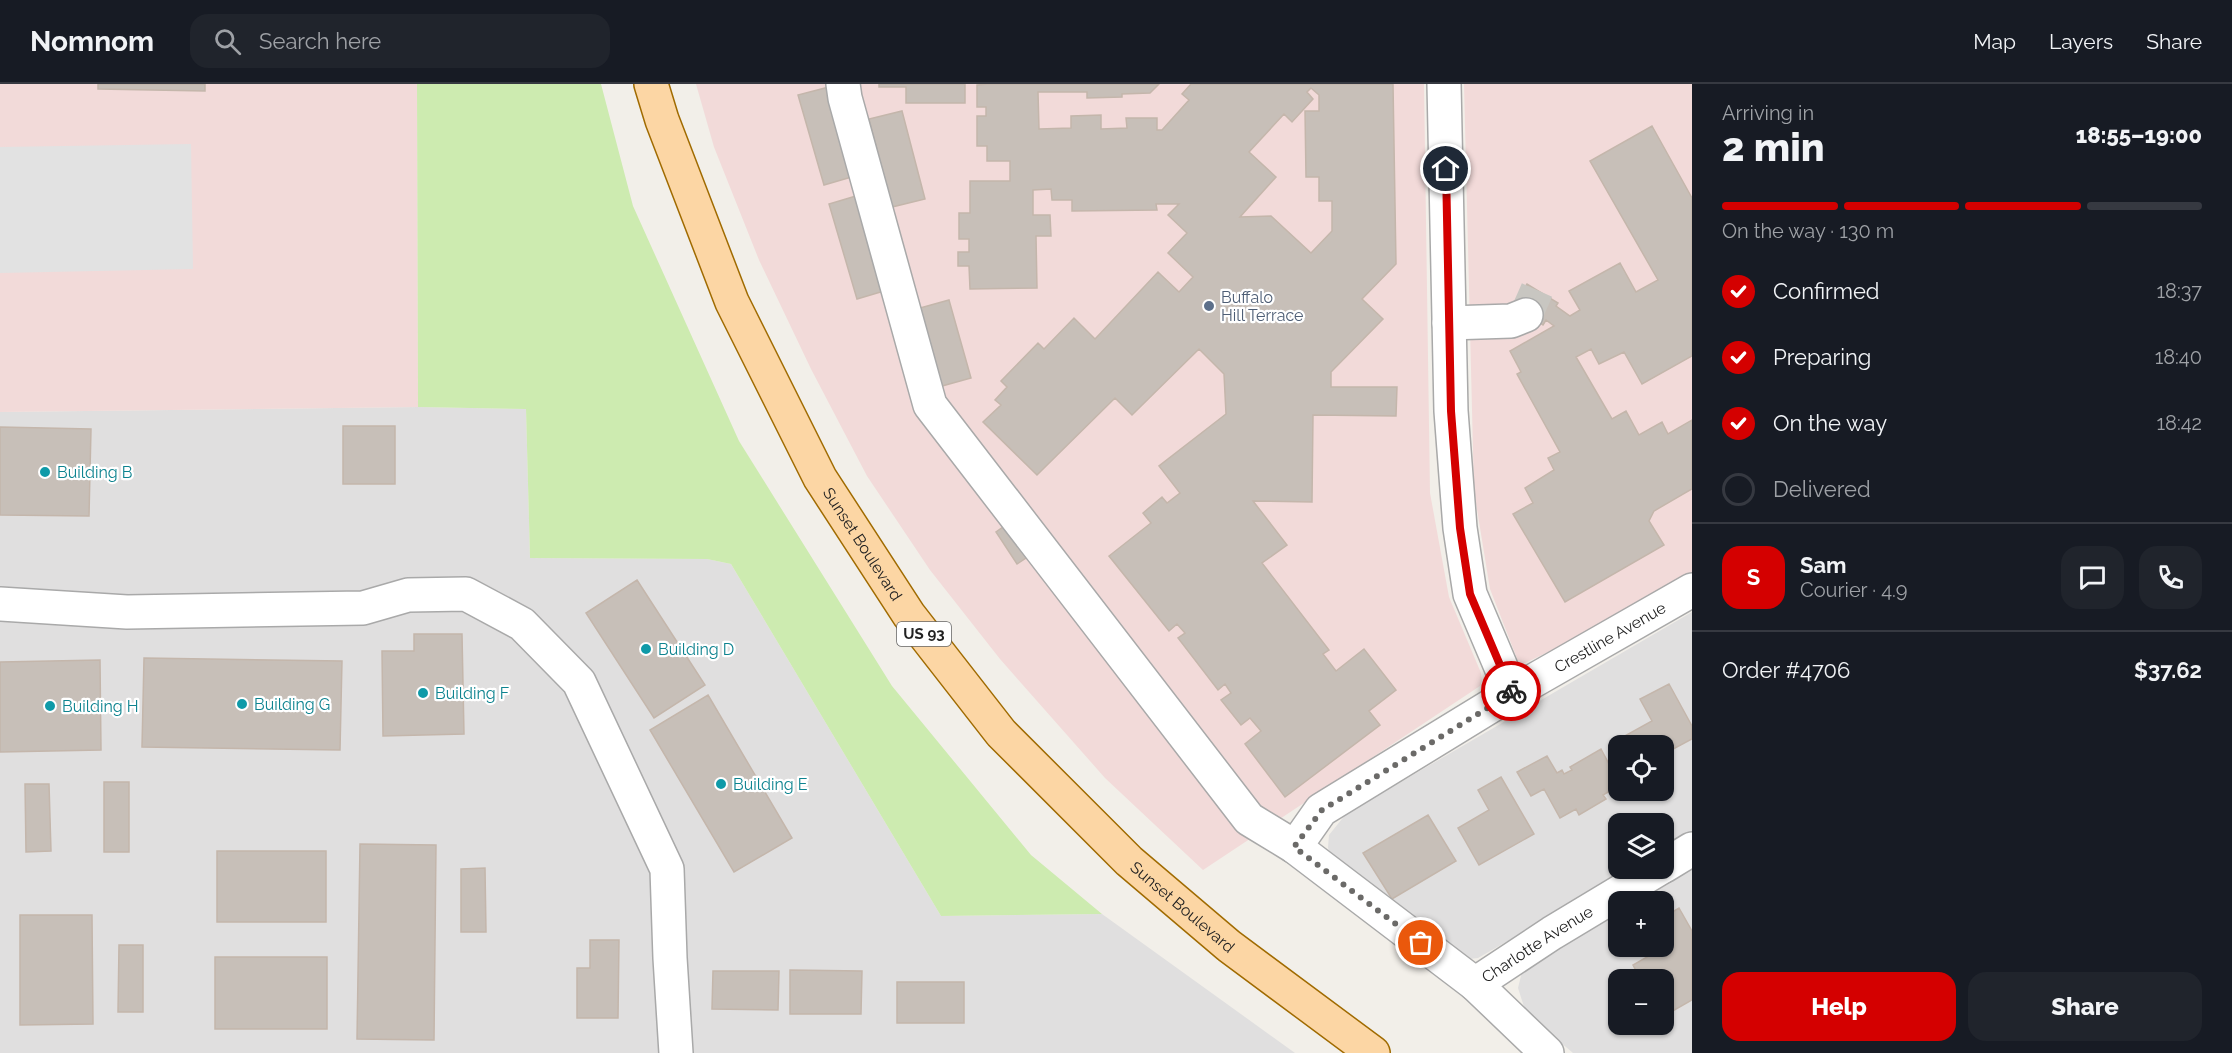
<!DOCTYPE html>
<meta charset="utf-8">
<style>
:root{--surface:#171b24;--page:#20242c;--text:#f1f3f6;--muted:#9ea1a6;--line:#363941;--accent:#d40000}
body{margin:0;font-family:Raleway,sans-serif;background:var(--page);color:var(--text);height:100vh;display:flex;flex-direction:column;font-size:22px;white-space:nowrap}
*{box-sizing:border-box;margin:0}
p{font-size:20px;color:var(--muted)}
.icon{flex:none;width:33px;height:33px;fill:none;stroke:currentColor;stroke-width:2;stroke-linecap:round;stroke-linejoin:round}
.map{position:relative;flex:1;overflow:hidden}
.side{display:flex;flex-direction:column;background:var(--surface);width:540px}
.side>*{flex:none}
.tools{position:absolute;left:1608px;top:651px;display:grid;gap:12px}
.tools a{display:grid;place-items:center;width:66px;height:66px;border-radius:12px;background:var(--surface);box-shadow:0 2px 4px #0004;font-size:30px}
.pin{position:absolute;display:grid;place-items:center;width:51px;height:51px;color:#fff;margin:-26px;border:3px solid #fff;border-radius:50%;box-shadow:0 2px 6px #0007}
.courier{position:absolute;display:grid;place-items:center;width:60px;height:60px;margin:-30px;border:4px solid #d40000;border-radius:50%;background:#fff;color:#222;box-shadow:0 2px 8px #0007}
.headline em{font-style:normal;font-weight:800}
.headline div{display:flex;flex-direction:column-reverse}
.headline{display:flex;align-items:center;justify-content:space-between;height:102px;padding:0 30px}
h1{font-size:39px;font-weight:800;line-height:45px}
.bar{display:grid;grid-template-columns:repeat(4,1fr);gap:9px 6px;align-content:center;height:72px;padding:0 30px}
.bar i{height:8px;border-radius:4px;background:var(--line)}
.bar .current{background:var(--accent)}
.bar p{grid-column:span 4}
.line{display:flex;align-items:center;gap:15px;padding:0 30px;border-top:2px solid var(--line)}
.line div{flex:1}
.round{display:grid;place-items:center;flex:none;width:63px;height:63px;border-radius:18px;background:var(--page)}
ol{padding:0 30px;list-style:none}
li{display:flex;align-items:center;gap:18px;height:66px}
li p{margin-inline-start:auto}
li .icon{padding:6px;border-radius:50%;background:var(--accent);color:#fff;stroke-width:4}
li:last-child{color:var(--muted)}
li i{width:33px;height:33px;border:3px solid var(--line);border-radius:50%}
.action{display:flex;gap:12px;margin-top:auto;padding:12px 30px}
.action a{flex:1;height:69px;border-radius:18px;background:var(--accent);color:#fff;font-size:24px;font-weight:800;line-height:69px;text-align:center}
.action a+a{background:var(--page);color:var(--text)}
header{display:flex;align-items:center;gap:36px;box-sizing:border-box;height:84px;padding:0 30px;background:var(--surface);border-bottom:2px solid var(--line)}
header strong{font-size:28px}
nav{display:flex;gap:33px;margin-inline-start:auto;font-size:21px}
.search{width:420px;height:54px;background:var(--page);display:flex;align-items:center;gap:15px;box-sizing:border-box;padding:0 21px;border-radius:18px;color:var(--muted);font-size:22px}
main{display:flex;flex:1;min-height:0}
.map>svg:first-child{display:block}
.residential{fill:#e0dfdf;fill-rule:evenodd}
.commercial{fill:#f2dad9}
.grass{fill:#cdebb0}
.parking{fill:#e2e2e2}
.building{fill:#c7bfb8;stroke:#c4b6ab;stroke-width:1.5;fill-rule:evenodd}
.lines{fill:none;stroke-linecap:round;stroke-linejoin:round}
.minor-tunnel{stroke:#c8c6c1;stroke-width:33;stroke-dasharray:33 16;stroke-linecap:butt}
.minor-casing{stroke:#a9a9a9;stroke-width:36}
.major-casing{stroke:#a06b00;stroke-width:36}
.minor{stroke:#fff;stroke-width:33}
.major{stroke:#fcd6a4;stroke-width:33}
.done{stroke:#6b6a68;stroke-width:6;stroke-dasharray:0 10.8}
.route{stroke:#d40000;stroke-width:8}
.service-dot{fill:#5c6f8a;stroke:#fff;stroke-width:2}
.culture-dot{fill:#0f9aa8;stroke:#fff;stroke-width:2}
.labels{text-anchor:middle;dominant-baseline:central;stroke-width:4.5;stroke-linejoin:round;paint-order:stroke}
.shield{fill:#fff;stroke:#646464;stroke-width:1.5}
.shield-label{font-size:15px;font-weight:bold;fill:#222}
.service-label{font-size:16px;fill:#4e5e75;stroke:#fff;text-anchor:start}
.culture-label{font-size:16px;fill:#0d838f;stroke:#fff;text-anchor:start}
.street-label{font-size:16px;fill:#222;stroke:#fff}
</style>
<header>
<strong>Nomnom</strong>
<div class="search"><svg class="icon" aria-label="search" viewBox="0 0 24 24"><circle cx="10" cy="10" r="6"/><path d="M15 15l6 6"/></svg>Search here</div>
<nav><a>Map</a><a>Layers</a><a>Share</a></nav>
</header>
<main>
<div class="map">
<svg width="1692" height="969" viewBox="0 0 1692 969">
<rect width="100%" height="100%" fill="#f2efe9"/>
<path class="residential" d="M418,323L526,325L530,474L707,475L731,480L941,832L1102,830L1295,969H0V328Z
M1692,528V751L1664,767V740H1618V784L1633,785L1478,874L1469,875L1330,774L1328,763L1329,751L1346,730ZM1618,662H1664V706H1618Z
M1692,782V969H1573L1526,929L1518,904L1522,888L1618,824V862H1664V818L1630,817ZM1618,896H1664V940H1618Z"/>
<path class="commercial" d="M0,0H417L418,323L0,328Z
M696,0H1424L1430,409L1449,513L1481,589L1482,597L1480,602L1203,786L1105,694L1000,575L930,486L867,392L811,285L759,176L714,63Z
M1464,0H1692V493L1567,559L1523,580L1518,577L1490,505L1474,407Z"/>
<path class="grass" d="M417,0H601L633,122L739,357L892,602L1031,771L1102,830L941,832L731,480L707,475L530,474L526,325L418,323Z"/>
<path class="parking" d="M191,60L193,185L0,189V63Z"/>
<path class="building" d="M98,0H205V7L98,5Z
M879,0H965V19H906V3H879Z
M988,0H1159L1150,9L1122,10V13L1087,14V8H1038L1039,45L1071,44V32L1101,31V45L1127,44L1126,34H1157V46H1162L1189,16L1182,10L1191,0H1393L1396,180L1362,215L1383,235L1331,288V303H1397L1396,332L1313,331L1312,418L1253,417L1287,461L1262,479L1329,566L1323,570L1336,587L1364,565L1396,606L1369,627L1380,641L1285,713L1245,660L1261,647L1250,634L1241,641L1221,616L1231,609L1225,600L1218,606L1178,554L1185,549L1177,540L1169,547L1109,472L1151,439L1143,429L1162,413L1167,419L1180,409L1159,382L1226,330L1224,290L1199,265L1132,331L1115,314L1037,391L983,338L1001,321L995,316L1007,303L1001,297L1038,259L1044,265L1074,234L1095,255L1158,188L1179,208L1193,193L1168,169L1187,149L1168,131L1179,120H1156L1157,126L1072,127V116H1052L1051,105L1033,106V131H1050L1051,152H1036L1037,204L970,205L969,182H958V168H969V155H959V129H970V97H1010V77H987V62H977V32H986V23H977V1ZM1311,4L1319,11V27H1305L1306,93H1319V117H1332V147L1311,169L1271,132L1240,133L1276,93L1249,68L1284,30L1292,38L1313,15L1307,8Z
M829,3L855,92L824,101L798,11Z
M902,27L925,115L892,123L869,35Z
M1652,42L1692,114V272L1642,300L1624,268L1599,280L1591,265L1576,273L1612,335L1626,327L1639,351L1662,338L1668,350L1692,336V405L1654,427L1649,437L1664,461L1565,518L1513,430L1533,419L1525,404L1554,386L1548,374L1560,368L1517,290L1521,288L1510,267L1554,242L1546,236L1543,241L1513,222L1527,200L1558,219L1556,222L1570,232L1580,226L1569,207L1620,179L1636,208L1658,196L1590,77Z
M856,112L884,207L857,215L829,120Z
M949,216L971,294L942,302L920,224Z
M343,342H395V400H343Z
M0,343L91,345L89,432L0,431Z
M1013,436L1035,468L1017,480L996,448Z
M637,496L705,601L654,634L586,529Z
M414,550H462L464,650L383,652L382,567H414Z
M144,574L342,577L340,666L142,663Z
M100,576L101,666L0,668V578Z
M1669,600L1692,642V655L1664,670V662H1618V671L1612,659L1652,637L1640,615Z
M708,611L792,754L734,788L650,646Z
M1601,665L1618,697V702L1603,711L1606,715L1579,731L1576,725L1560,734L1544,705L1531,712L1517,688L1547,672L1557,689L1562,686L1564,690L1572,686L1570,683Z
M1501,693L1534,750L1479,781L1458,744L1489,726L1478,706Z
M104,698H129V768H104Z
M25,700H49L51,767L26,768Z
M1428,731L1456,777L1392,815L1363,769Z
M360,760L436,761L434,956L357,955Z
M217,767H326V838H217Z
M485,784L486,848H461V785Z
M1679,824L1692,847V916L1664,932V896H1641L1633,881L1661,865L1659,862H1664V833Z
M20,831H92L93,940L20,941Z
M590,856H619L618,934H577V884H590Z
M119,861H143V928H118Z
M215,873H327V945H215Z
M790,886L862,887L861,930H790Z
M713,887H779L778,926L712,925Z
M897,898H964V939H897Z"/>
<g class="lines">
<path class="minor-tunnel" d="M1526,231L1537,206"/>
<g class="minor-casing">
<g id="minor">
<path d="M843,0L845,14L930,321L1249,735L1295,763L1475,900L1547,969"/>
<path d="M1444,0L1451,327L1460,444L1470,510L1512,609"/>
<path d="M1449,239L1511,237L1526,231"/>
<path d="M0,520L127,528L363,524L408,511L466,510L522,540L579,598L667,785L670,874L676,969"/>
<path id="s1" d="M1295,763L1321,726L1512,609L1692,506"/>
<path d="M1664,782L1692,765"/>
<path id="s2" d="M1475,900L1552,849L1660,784"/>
</g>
</g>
<g class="major-casing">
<g id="major">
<path id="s3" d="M651,0L662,36L732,218L820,394L909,531L1001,649L1129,777L1229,862L1373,969"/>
</g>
</g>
<use href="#minor" class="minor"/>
<use href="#major" class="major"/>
</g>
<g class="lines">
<path class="done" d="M1421,859L1294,763L1322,726L1512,609L1511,607"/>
<path class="route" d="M1446,85L1451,327L1460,444L1470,510L1511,607"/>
</g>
<circle class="service-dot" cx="1209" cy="222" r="6"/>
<g class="culture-dot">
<circle cx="45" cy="388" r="6"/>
<circle cx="646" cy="565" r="6"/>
<circle cx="423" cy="609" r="6"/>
<circle cx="242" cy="620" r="6"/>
<circle cx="50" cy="622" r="6"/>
<circle cx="721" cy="700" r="6"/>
</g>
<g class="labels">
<rect class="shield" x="897" y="538" width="54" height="24" rx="4.5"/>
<g class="shield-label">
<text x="924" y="550">US 93</text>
</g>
<g class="service-label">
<text x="1221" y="213">Buffalo<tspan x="1221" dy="18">Hill Terrace</tspan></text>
</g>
<g class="culture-label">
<text x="57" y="388">Building B</text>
<text x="658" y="565">Building D</text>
<text x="435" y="609">Building F</text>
<text x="254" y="620">Building G</text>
<text x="62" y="622">Building H</text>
<text x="733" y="700">Building E</text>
</g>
<g class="street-label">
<text stroke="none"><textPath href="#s3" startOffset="508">Sunset Boulevard</textPath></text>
<text stroke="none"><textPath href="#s1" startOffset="382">Crestline Avenue</textPath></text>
<text stroke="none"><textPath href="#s3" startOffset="994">Sunset Boulevard</textPath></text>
<text stroke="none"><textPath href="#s2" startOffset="74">Charlotte Avenue</textPath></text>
</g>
</g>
</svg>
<div class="tools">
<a><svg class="icon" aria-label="locate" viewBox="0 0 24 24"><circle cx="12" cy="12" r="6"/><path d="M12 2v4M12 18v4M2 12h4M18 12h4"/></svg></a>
<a><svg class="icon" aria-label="layers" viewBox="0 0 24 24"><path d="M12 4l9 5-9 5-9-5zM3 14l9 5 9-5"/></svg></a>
<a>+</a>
<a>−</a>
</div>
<div class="pin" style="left:1421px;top:859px;background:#ea580c"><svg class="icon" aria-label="bag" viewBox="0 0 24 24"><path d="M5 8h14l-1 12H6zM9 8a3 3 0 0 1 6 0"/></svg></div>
<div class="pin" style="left:1446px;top:85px;background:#1f2937"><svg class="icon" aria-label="home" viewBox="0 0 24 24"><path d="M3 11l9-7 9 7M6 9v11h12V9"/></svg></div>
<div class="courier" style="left:1511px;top:607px"><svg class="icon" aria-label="bike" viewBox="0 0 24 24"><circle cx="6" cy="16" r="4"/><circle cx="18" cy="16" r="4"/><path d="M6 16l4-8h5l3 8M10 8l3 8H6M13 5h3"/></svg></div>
</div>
<section class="side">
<div class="headline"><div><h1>2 min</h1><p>Arriving in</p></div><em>18:55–19:00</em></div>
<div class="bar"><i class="current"></i><i class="current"></i><i class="current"></i><i></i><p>On the way · 130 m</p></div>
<ol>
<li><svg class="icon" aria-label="check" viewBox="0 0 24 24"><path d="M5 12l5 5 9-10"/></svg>Confirmed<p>18:37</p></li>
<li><svg class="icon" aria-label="check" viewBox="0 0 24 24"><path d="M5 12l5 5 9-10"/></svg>Preparing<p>18:40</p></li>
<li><svg class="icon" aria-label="check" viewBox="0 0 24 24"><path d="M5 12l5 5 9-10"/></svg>On the way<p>18:42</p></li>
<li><i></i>Delivered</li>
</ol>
<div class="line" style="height:108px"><b class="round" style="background:var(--accent);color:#fff">S</b><div><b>Sam</b><p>Courier · 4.9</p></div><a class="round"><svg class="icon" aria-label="chat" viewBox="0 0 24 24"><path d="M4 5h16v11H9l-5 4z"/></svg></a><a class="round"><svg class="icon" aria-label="phone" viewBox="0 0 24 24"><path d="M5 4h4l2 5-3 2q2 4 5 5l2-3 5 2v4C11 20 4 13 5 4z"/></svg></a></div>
<div class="line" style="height:78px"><div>Order #4706</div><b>$37.62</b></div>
<div class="action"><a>Help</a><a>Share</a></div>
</section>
</main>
